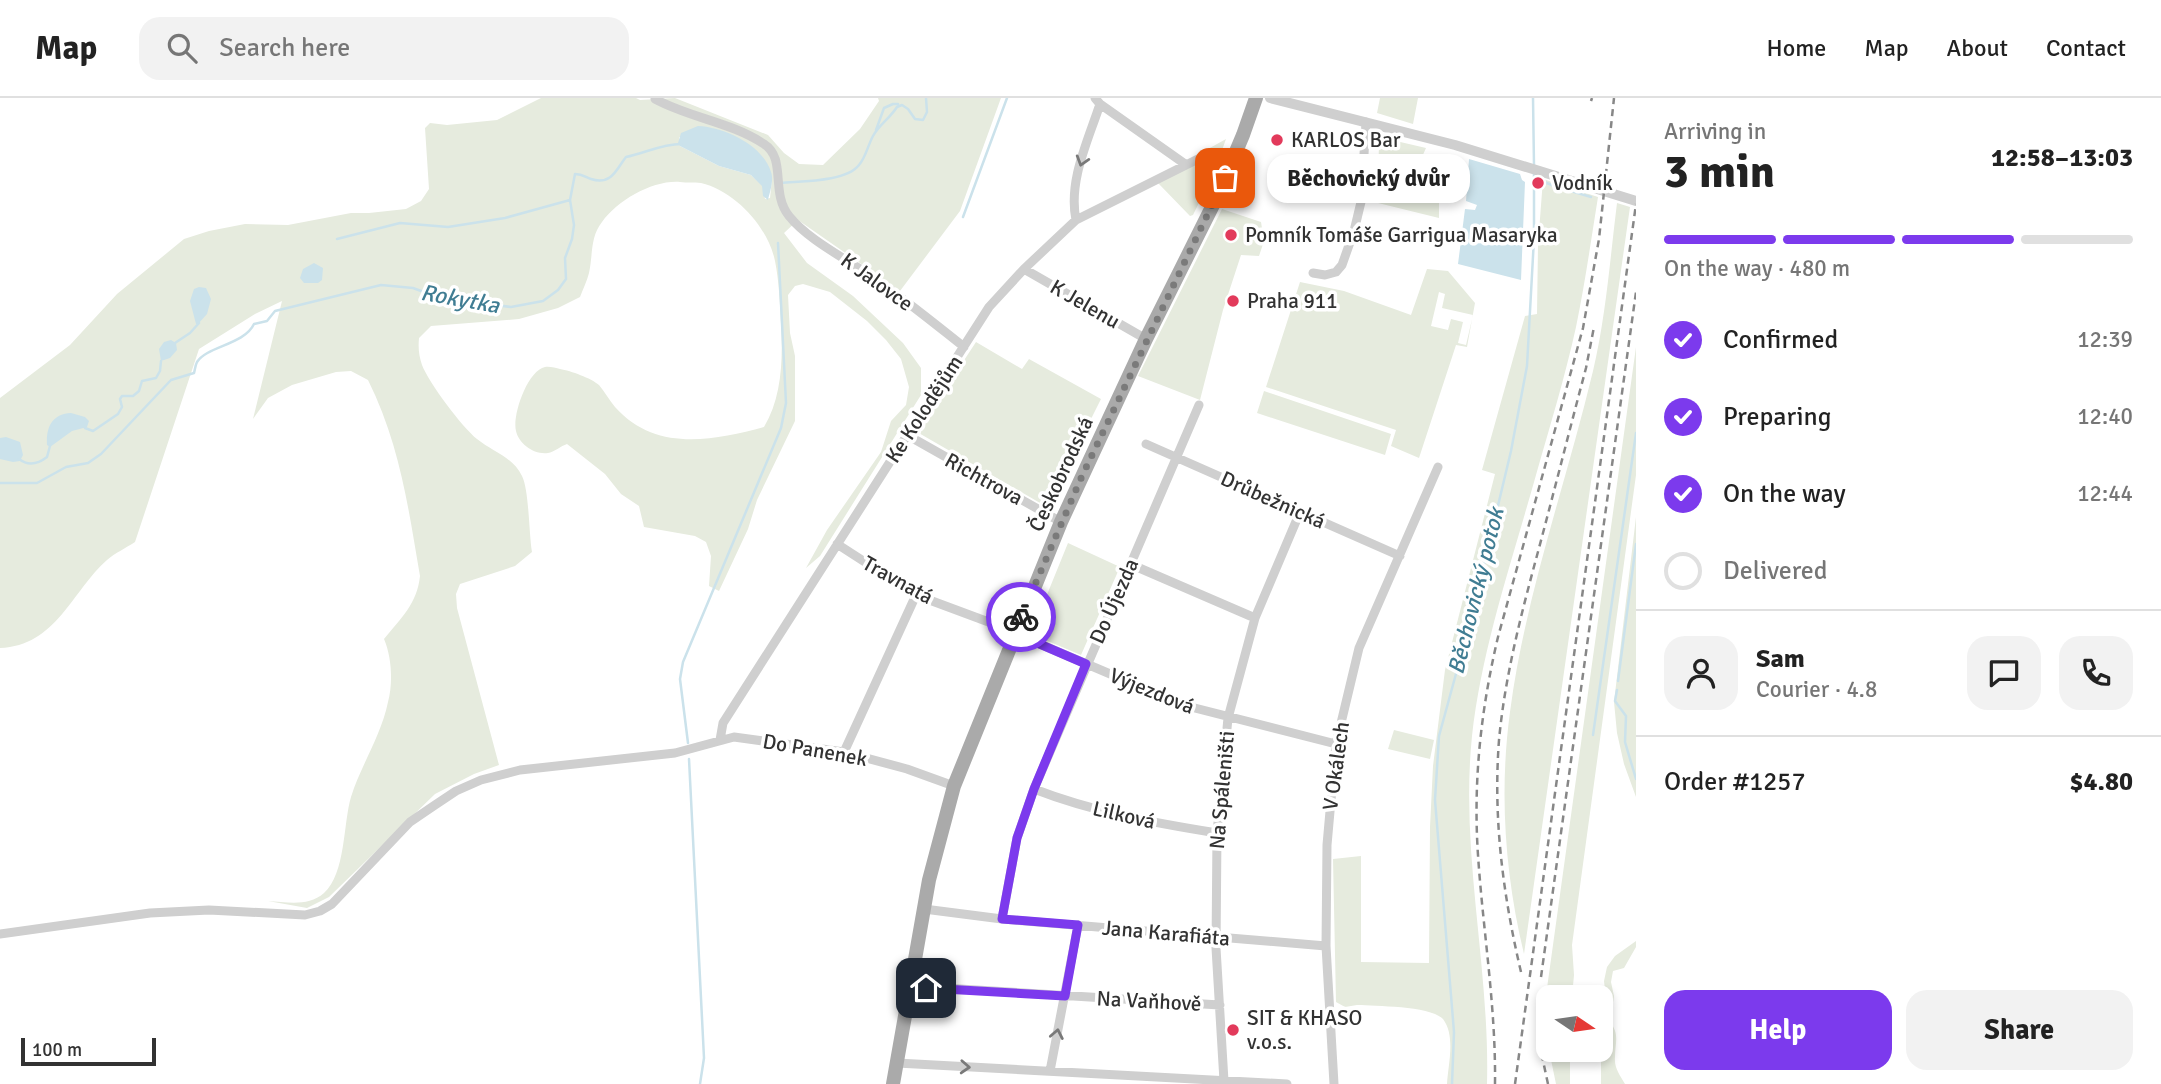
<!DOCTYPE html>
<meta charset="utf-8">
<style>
:root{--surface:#fff;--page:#f2f2f2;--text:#222;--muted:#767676;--line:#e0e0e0;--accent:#7c3aed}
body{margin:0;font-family:Signika,sans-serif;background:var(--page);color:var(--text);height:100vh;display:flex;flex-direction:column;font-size:26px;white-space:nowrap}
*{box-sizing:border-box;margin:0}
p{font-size:23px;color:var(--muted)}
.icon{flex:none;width:38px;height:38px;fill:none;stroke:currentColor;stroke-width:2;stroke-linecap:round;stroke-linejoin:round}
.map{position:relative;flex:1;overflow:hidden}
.side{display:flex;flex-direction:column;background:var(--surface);width:525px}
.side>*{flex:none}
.needle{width:46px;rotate:103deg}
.controls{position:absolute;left:1536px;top:887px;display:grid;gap:14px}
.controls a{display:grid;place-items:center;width:77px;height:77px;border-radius:14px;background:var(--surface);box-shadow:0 4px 10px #0003;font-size:35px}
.scale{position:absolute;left:21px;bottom:18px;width:135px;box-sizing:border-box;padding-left:7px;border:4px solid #323232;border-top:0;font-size:19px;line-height:24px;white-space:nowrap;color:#323232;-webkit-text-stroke:5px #fff;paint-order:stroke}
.pin{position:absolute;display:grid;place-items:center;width:60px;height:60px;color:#fff;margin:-30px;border-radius:14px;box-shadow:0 4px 10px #0006}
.courier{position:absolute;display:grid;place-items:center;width:70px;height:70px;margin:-35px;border:5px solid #7c3aed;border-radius:50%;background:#fff;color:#222;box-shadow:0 2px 9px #0007}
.bubble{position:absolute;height:49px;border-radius:21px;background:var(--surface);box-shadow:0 4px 10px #0003;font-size:23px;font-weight:700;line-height:49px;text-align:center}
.head em{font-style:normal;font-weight:700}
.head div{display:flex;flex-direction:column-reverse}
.head{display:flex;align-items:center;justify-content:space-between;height:119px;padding:0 28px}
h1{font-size:46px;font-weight:700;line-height:52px}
.bar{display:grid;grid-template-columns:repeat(4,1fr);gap:10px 7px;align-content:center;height:84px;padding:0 28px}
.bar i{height:9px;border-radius:5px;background:var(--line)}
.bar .current{background:var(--accent)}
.bar p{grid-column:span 4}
.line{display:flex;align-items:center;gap:18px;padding:0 28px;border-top:2px solid var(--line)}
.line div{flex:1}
.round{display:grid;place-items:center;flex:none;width:74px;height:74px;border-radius:21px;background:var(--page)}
ol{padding:0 28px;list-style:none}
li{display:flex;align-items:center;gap:21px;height:77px}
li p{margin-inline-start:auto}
li .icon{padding:7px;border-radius:50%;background:var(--accent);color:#fff;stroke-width:4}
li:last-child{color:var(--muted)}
li i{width:38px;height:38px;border:4px solid var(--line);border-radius:50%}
.primary-button{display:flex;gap:14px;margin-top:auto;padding:14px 28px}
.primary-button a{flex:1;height:80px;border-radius:21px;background:var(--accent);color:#fff;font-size:28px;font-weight:700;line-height:80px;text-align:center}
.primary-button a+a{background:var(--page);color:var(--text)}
header{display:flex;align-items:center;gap:42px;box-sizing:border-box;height:98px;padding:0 35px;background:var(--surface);border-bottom:2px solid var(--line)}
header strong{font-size:33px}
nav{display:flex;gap:38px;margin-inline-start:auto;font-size:24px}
.search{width:490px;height:63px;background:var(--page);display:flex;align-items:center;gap:18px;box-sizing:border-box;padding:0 24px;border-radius:21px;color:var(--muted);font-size:26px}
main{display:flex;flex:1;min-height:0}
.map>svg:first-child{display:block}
.green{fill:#e6ebde;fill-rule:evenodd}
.water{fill:#cbe2eb}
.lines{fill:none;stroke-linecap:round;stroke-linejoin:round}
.stream{stroke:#cbe2eb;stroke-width:2.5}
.minor{stroke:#cfcfcf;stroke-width:9}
.tertiary{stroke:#cfcfcf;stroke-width:10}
.primary{stroke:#aaa;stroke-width:14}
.rail{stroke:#878787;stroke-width:2.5;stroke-dasharray:7 5;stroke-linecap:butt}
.oneway{stroke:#797979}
.done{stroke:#7a7a7a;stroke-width:7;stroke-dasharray:0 12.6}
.route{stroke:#7c3aed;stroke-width:9}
.poi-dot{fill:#e23a5b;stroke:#fff;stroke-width:2.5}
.labels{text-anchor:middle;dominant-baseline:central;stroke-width:7;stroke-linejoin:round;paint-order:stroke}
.poi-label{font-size:21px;fill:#323232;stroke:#fff;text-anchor:start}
.street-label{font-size:21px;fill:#323232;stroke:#fff}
.water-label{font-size:23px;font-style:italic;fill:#407d93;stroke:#fff}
</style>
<header>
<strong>Map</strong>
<div class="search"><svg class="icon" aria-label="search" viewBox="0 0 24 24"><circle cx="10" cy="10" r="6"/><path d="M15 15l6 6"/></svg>Search here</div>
<nav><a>Home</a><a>Map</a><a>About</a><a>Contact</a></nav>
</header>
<main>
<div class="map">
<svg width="1636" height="986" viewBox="0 0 1636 986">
<rect width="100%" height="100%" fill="#fff"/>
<path class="green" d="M541,0H636L640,2L675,0L768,37L784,55L799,66L823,67L860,31L879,3L878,0H1001L960,113L900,193L798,122L784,135L807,165L853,198L903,245L921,270V297L820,458L806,470L827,432L881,354L891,323L906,307L909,289L901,261L886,242L867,223L830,194L803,186L795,188L788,197L790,235L795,258V323L757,402L748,431L719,493L709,488L711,458L706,444L695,438L644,429L639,408L621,396L605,376L567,346C561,348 554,354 548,355C534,357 519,346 516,333C512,318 527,273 545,269C549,268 556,270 560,271C571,273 591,280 599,287C605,294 609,302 615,309C655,354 712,343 764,329C782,299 783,261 781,226C780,205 779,183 775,163C768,129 735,93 701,85C694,84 687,85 680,84C653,82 618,102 602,124C590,139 593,157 589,175C587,183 583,191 580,199L558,210L519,221L431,228L419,240C418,250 419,258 422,267C429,285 462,329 477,341C493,354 513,359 522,378C529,391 529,437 532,454L515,468L460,486L456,496L457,510L499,667L474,676L435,696L329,799L307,810L268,803C287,804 308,809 324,795C346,775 343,726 351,699C361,667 381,638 388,604C393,585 392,560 384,541C401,520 417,506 420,478C408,408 400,347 368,282L351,273L336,274L292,287L268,300L253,321L282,203L255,216L199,251L135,444C126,450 115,455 107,462C72,493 56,548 0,550V300L70,247L117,196L184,141L209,133L245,126L288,127L351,115H369L406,111L421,103L429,91L425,30L430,25L447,27L497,22ZM679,39L772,81L770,100L765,101L763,88L751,77L719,68L680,48Z
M1380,0H1418L1413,26L1377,15Z
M1379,39L1426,50L1418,68L1439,75V120L1378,105Z
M1226,41L1216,69L1210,62L1208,51Z
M1203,62L1213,76L1193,117L1190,118L1158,85Z
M1543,81L1598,99C1591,142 1585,186 1576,229C1565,279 1550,328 1536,377C1512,463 1482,549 1472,638C1460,755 1490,869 1487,986H1447C1448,967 1456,938 1443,921C1431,908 1376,908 1357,907L1345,909L1336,904L1333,761L1361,758V864L1429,865L1430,729L1433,668L1445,572L1495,376L1482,372L1525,218L1537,216L1538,147Z
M1617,105L1630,109L1524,856C1505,777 1499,695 1510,614C1525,498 1566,386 1593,273C1606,218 1610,161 1617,105Z
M1222,111L1261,124L1264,143L1259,158L1241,157L1223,212L1200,302L1138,278Z
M1427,171L1448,173L1475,205L1467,249L1456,247L1419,360L1391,348L1396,332L1266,289L1300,184L1344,193L1411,217ZM1439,194L1445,196L1442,210L1473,217L1466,247L1458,245L1463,224L1451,221L1448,232L1431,228Z
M976,244L1022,271L1029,261L1101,301L1047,409L917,334Z
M1636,249V377L1572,847L1574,877L1572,899L1549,900V951L1543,919Z
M1264,293L1391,336L1385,357L1257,315Z
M1636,419V699L1624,666L1617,635L1614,604Z
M1068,445L1120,469L1081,557L1031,536Z
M1394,632L1434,642L1430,661L1388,651Z
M1636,843V849L1624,870L1613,873L1611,884L1614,898L1610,924C1620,937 1615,944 1615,959C1614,970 1620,977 1625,986H1601V920L1606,900L1604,883L1607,869L1615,858Z
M1549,952H1570V986H1556Z"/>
<path class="water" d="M698,28C724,29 763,47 771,74C774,82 770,94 768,102L763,98L762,88L751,77L719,68L680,48L678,45L681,35Z
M1469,61L1520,76L1522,82L1525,84L1521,182L1458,166L1465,111L1475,112L1477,107L1466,103Z
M314,165L323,170L322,182L318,185H304L300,180L303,171Z
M199,189L206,190L211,201L207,216L198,226H196L190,203L194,191Z
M171,242L176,245L177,252L170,260L161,263L159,251L164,244Z
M71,315L85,319L89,323L87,329L72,333L50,349L47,347C46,329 52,316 71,315Z
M6,339L20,344L23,357L20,363L13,364L0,361V340Z"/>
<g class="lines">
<path class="stream" d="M1533,0L1534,67
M876,32L884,10L893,6H898
M1534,80L1562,91
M781,85C801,83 846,84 859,67C866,59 868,47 873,38C879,27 890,20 897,9L902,7L908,11L915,21L923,22L927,14L926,0
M1571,93L1591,99
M963,119L1007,0
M337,141L400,125L448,129L505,120L570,102
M175,245L190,235L199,225
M85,330L93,333L118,316L122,309L120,301L122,298H133L139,293L142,283L156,280L160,273L161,263
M19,361C28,368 38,366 47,359L50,348
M0,385H37L66,369L88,365L101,356L171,282L194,275C195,272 195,268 197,264C207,248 244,247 254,226L267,223L275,213L381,187L413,190L440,200L511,209L543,203L558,192L566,181L565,160L572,141L574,127L570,102L575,76C583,76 585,79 591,81C612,88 617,70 626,59C645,55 662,46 681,46
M1618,583L1636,446
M1617,592L1615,603L1626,618L1625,644L1636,681
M1593,637L1636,335
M688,645L680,581L683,564L781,330L786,305L778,145
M689,661L704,960L700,986
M1452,986L1454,934L1435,702L1439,638L1471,521L1511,353L1527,268L1534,140V73"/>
<path class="minor" d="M1095,0L1100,6L1185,66
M655,1C690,20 731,24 764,46C787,61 770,94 789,118C809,143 849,162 875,181C906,202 935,226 964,249
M1076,122C1068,83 1088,43 1100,6
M1024,171L1146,241
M1313,175L1325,177L1336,174L1342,167L1354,133L1361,104L1366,24
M907,337L1061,424
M1146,346L1400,458
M837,446L916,497L1002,529
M1130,466L1255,520
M1014,535L1183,607L1336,646
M720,642L723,625L989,209L1024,171L1076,122L1206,57
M844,654L916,497
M1034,691C1093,714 1155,725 1217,735
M924,811L1002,821L1326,848
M1002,821L1017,740L1034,691L1199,307
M0,836L150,815L209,812L305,817L320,813L332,806L410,724L435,707L456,693L481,682L520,672L675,655L734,639L844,654L907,671L954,688
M910,888L1220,907
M897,965L1287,986
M1050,973L1078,827
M1224,983L1216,850L1217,735L1228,620L1255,520L1300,414
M1334,986L1326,848L1327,747L1336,646L1359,550L1438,369"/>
<path class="tertiary" d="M1270,0L1455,47L1636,103"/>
<path class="primary" d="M893,986L929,782L954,688L1061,424L1146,241L1216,101L1243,37L1256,0"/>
<path class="rail" d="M1591,3L1592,0
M1521,874C1503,797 1493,721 1499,642C1505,577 1522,513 1539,450C1555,390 1570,330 1586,270L1594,229
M1541,879L1636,194
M1539,944L1548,986
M1495,986C1496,909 1483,833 1478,757C1473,683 1481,611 1498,539L1583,230L1599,141L1614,0
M1515,986L1636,106"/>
</g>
<defs><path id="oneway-chevron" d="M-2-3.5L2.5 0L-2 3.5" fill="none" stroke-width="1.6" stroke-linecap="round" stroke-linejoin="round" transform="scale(1.75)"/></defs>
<g class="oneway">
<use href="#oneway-chevron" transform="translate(1082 63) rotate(107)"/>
<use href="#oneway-chevron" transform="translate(1057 936) rotate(-79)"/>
<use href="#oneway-chevron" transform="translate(965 969) rotate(3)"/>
</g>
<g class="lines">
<path class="done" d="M1021,519L1082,378L1225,80"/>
<path class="route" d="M926,890L1065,898L1078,827L1002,821L1017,740L1034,691L1086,566L1014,535L1021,519"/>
</g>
<g class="poi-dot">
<circle cx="1277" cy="42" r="7"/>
<circle cx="1538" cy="85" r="7"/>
<circle cx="1231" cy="137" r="7"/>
<circle cx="1233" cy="203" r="7"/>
<circle cx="1233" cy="932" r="7"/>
</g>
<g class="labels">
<g class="poi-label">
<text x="1291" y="42">KARLOS Bar</text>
<text x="1552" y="85">Vodník</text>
<text x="1245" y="137">Pomník Tomáše Garrigua Masaryka</text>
<text x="1247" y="203">Praha 911</text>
<text x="1247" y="920">SIT &amp; KHASO<tspan x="1247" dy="24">v.o.s.</tspan></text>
</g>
<g class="street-label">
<text transform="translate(877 184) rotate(36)">K Jalovce</text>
<text transform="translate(1085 206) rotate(30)">K Jelenu</text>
<text transform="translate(924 311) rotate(-57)">Ke Kolodějům</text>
<text transform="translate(1061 376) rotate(-65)">Českobrodská</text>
<text transform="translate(984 381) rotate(29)">Richtrova</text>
<text transform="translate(1273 402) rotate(24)">Drůbežnická</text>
<text transform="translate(898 482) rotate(29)">Travnatá</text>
<text transform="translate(1114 503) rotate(-66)">Do Újezda</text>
<text transform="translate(1152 593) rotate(22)">Výjezdová</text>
<text transform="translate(815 652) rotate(10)">Do Panenek</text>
<text transform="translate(1336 668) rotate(-82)">V Okálech</text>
<text transform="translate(1222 692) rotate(-85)">Na Spáleništi</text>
<text transform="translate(1124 717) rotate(13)">Lilková</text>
<text transform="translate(1166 835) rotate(5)">Jana Karafiáta</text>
<text transform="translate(1149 903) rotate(3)">Na Vaňhově</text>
</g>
<g class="water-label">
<text transform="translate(460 201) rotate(10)">Rokytka</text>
<text transform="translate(1476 493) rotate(-76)">Běchovický potok</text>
</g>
</g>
</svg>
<div class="controls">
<a><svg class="needle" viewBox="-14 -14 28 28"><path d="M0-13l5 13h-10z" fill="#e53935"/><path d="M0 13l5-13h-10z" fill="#767676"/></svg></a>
</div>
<div class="scale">100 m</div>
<div class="pin" style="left:1225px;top:80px;background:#ea580c"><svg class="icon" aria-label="bag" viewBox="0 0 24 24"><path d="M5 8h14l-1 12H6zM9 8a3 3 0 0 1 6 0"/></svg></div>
<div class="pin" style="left:926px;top:890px;background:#1f2937"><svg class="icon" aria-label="home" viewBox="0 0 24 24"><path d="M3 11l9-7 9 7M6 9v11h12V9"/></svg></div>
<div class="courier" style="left:1021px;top:519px"><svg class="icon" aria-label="bike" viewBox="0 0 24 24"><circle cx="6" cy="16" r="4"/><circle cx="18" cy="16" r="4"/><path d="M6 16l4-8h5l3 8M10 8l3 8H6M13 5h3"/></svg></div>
<div class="bubble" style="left:1267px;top:56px;width:203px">Běchovický dvůr</div>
</div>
<section class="side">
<div class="head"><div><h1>3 min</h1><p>Arriving in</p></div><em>12:58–13:03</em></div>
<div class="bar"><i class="current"></i><i class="current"></i><i class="current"></i><i></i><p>On the way · 480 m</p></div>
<ol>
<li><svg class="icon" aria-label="check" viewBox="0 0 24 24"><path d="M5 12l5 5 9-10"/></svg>Confirmed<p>12:39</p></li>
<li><svg class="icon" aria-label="check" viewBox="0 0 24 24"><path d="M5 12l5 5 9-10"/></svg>Preparing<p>12:40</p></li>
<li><svg class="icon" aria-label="check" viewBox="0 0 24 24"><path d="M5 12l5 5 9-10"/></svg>On the way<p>12:44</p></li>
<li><i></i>Delivered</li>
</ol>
<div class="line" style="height:126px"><a class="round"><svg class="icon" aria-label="person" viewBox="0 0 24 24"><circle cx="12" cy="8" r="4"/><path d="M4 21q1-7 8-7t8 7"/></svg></a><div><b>Sam</b><p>Courier · 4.8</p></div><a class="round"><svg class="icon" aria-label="chat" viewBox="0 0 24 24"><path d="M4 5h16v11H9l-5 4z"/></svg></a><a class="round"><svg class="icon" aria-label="phone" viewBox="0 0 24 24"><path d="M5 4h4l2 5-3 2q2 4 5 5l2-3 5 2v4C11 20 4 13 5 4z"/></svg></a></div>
<div class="line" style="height:91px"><div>Order #1257</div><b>$4.80</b></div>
<div class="primary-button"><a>Help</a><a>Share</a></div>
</section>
</main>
